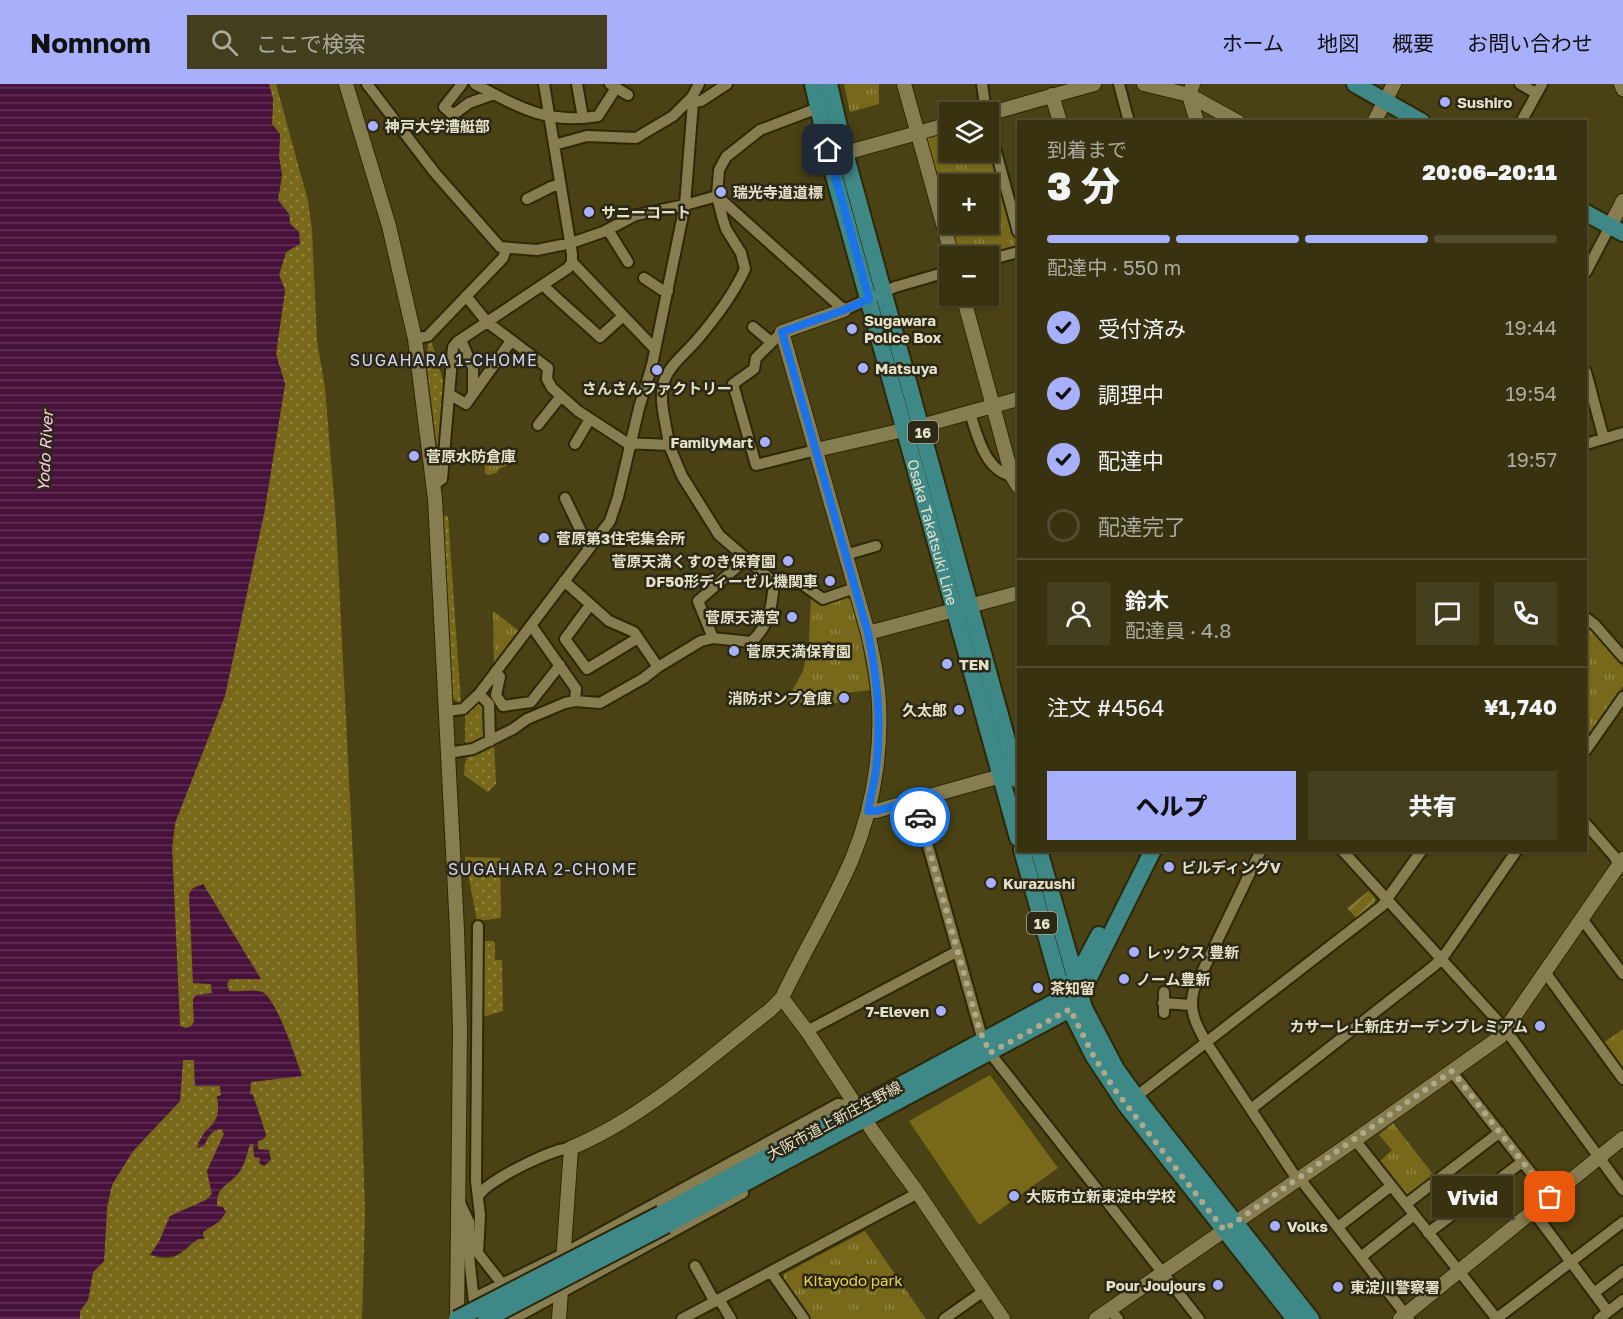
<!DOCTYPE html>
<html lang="ja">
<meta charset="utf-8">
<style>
:root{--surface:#383210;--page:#433e1e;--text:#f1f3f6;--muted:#abaa9f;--line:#524d30;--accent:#a8b0fc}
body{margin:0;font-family:"Golos Text","Noto Sans JP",sans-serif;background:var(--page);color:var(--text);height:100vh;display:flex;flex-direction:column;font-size:22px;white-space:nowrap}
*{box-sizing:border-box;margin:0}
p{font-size:20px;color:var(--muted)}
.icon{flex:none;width:33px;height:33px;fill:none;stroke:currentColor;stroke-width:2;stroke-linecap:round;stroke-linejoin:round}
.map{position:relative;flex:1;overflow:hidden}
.drawer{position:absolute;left:1017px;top:36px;width:570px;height:732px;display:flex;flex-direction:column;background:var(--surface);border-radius:0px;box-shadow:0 2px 4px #0004,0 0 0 2px var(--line)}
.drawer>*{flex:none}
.controls{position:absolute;left:939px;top:18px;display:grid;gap:12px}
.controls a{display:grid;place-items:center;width:60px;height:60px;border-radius:0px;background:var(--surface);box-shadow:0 2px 4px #0004,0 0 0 2px var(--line);font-size:30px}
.pin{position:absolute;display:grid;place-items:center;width:51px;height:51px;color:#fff;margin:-26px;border-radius:12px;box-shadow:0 3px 9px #0006}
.courier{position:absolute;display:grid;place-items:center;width:60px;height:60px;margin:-30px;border:4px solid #1a73e8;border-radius:50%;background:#fff;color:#222;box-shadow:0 2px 8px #0007}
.bubble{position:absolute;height:42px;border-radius:0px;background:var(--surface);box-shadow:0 2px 4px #0004,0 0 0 2px var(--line);font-size:20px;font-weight:800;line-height:42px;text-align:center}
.headline em{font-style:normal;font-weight:800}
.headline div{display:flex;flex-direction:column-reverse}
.headline{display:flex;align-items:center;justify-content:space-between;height:102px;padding:0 30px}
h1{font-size:39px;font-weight:800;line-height:45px}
.bar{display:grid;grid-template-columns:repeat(4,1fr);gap:9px 6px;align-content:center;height:72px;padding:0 30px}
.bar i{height:8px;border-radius:4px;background:var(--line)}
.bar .selected{background:var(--accent)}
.bar p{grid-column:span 4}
.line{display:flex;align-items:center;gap:15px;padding:0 30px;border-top:2px solid var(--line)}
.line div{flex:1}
.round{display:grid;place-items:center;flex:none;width:63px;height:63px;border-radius:0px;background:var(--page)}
ol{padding:0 30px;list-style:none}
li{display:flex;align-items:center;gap:18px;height:66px}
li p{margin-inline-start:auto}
li .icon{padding:6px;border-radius:50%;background:var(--accent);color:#111;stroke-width:4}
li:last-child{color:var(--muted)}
li i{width:33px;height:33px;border:3px solid var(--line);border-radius:50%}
.button{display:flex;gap:12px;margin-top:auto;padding:12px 30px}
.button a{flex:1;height:69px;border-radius:0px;background:var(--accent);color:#111;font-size:24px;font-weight:800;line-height:69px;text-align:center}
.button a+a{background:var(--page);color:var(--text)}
header{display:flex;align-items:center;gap:36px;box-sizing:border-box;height:84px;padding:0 30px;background:var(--accent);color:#111}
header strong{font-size:28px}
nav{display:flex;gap:33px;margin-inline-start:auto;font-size:21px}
.search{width:420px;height:54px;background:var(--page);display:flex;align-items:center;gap:15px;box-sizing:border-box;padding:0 21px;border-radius:0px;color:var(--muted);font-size:22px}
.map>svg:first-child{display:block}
.grass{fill:url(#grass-dots)}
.park{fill:url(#park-tufts);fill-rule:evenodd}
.garden{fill:url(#garden-furrows)}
.pitch{fill:#78691a}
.water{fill:url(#water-rules)}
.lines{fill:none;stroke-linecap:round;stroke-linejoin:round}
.minor-casing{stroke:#2e2806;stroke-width:14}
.tertiary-casing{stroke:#2e2806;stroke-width:16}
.primary-casing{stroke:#2e2806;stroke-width:20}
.minor{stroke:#867e51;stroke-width:10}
.tertiary{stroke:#867e51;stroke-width:14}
.primary{stroke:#3e8887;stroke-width:16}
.primary-bridge-casing{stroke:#2e2806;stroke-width:20;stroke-linecap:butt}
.primary-bridge{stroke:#3e8887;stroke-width:16}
.done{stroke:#afa98a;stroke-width:6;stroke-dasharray:0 10.8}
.route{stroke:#1a73e8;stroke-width:8}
.poi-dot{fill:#a8b0fc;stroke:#2c2816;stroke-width:2}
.labels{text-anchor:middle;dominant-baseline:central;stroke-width:5;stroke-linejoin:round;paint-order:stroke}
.shield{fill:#2c2816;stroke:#aeaa93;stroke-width:1.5}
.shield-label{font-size:14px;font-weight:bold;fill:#e5e1c9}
.poi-label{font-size:15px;font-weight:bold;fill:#e5e1c9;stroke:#2c2816;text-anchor:start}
.street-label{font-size:15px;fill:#e5e1c9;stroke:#2c2816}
.park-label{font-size:15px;fill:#eed548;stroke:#2c2816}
.neighbourhood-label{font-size:16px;letter-spacing:1.5px;fill:#d2d6f3;stroke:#2c2816}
.water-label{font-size:16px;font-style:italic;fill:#ffc8ed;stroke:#2c2816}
</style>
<header>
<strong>Nomnom</strong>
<div class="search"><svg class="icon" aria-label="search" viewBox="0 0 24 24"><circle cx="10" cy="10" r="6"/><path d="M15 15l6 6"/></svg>ここで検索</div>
<nav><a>ホーム</a><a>地図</a><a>概要</a><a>お問い合わせ</a></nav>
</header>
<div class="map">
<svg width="1623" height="1235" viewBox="0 0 1623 1235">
<defs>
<pattern id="grass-dots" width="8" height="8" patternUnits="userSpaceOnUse" patternTransform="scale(1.5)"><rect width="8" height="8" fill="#78691a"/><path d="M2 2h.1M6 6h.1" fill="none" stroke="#918545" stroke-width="1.8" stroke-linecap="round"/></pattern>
<pattern id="park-tufts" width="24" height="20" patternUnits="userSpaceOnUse" patternTransform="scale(1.5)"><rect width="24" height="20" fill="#78691a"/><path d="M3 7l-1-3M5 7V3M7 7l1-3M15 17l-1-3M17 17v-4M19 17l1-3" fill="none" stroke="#918545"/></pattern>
<pattern id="garden-furrows" width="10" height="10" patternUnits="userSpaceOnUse" patternTransform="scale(1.5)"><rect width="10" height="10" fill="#78691a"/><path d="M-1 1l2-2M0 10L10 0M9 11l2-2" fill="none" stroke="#918545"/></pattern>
<pattern id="water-rules" width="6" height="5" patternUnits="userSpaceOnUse" patternTransform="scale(1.5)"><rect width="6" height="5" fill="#48113b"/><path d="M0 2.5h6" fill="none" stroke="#623356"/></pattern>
</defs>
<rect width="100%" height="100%" fill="#4a4215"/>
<path class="grass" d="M269,0H276L308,117L312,146L317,256L325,304L336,438L355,814L365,1128L362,1235H80V1227L88,1216L93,1188L104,1177L107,1123L112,1100L133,1067L180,1017L183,976L194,975L195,1002L220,1001L221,1011L217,1013C220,1027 218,1038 205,1047L204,1062C208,1053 211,1046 222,1045L224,1050L207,1087L212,1110L206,1116L170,1132L159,1158L150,1171C155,1172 163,1175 168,1174C184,1173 194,1155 205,1146C213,1140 220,1136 226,1127L217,1122C216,1100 229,1102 240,1087C245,1080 247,1069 250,1060L253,1059L264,1082L258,1065V1057L266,1051L253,1011L250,1010L251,997L302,992C296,977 276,913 262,908C253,905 239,908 229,908L227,900L230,895H260L203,800L194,899L211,900L212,909L193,915L194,938L191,943L185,944L180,942L172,764L175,739L264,430L285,300L276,270L285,206L279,191L286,168L299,160V148L290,140L289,130L278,116L282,91L279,73L280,51L272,40L273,15Z
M431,256L446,306L438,371L426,277L428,262Z
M442,432H448L461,620L452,614Z
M477,617H481L487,623L488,653L470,664L465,657V629Z
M494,658L496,700L488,708L464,691C466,664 470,668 494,658Z
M465,773L500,774L501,834L477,837Z
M484,857H493L495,859V876H502L503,927L482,933V859Z"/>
<path class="park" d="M844,0H879V20L850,28Z
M949,46L950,68H988L989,59L1017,159C1005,176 976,172 957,172L927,58L929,52ZM950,100H988V140H950Z
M485,368L510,380L499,385L497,389L488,391L485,389Z
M811,511L821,519L845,513L851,516L862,558L870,606L845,609L846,619H788L786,618L803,587L809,557Z
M493,527L519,547L494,580Z
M1586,544H1590L1623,583V602L1586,657Z
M1623,945V988L1602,960Z
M1393,1039L1435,1093L1409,1113L1405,1112L1378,1079L1392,1066L1379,1051Z
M865,1147L926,1235H810L783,1195L784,1190Z"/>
<path class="garden" d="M1369,807L1375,814V820L1356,834L1347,824Z"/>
<path class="pitch" d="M990,991L1058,1084L979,1141L909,1037Z"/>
<path class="water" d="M0,0H269L273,15L272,40L280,50L279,73L282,91L278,116L289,130L290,140L299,148L300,160L286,168L279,191L285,206L276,270L285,300L264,430L225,612L175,739L172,764L180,942L185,944L190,943L194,938L193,915L196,911L212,909L211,900L193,899L189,810L193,804L203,800L261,895H230L227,900L229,907C239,908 253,905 262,908C276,913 297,977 302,992L251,998L250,1010L253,1011L266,1051L264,1055L258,1057V1065L269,1066L271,1076L264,1082L259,1079L260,1074L254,1073L253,1060H250C247,1069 245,1080 240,1087C230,1102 216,1101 217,1122L223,1123L226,1128L220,1137L203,1148L204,1155H198C177,1171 177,1176 150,1171L159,1158L170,1132L206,1116L212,1110L207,1087L224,1050L222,1045C211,1045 208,1053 204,1062L197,1064C204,1038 223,1046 217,1012L221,1011L220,1002H195L194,976H183L180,1017L133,1067L112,1101L107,1123L104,1177L93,1188L88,1216L80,1227V1235H0Z"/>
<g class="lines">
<g class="minor-casing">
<path id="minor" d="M367,0L435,89L500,163L537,166L571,159L603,148L636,131L685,121L717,112L844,226L895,203L950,187
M462,0L444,23L453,31L469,19L494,10
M475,0C518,23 548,41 598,32L616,4
M577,0L583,34
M610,0L628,11
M982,0L986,28
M1119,0L1129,38
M1520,0L1536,9
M692,13L693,18L701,17L727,0
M1521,38L1542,0
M988,39L1018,148
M554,61L587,52L636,54L673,32L692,13L699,0
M527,115L551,103L560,100
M608,146L628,178
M988,176L1018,168
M572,178L655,265
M1586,188L1610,142
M644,194L662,206L668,207
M543,201C561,219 581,235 600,253L623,232
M466,212L487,238L548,284L547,295L552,304L578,327L627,359L669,361L682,392L719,451L770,495L774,498L802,500L823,515L855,504
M753,243L771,258
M782,248L756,274L754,285L733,300L756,381L816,366
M415,255L428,252L503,174L506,165
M461,256L473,284V309
M1586,288L1604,355
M449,310L466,320L511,257
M970,329C977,351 985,387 1012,392
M538,341L561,312
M575,360L590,335
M1586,360L1623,349
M669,361C667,343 659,319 663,301C667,283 684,271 696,257C715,235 733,211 745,185L741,169L726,145L723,136L717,112L719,86L726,73L760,46L818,24
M433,399L438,398L442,395L453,263L457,258L568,184L572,178V170L544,0
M565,414L589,464
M845,471L876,462
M564,497L609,537L634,548L658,583
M590,521L565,555L587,585L638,554
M1586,534L1595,541L1623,573
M531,541L576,605L575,617
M713,554L698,517L746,475
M496,587L500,593L496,611L503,622L531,618L560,581
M479,610L489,620L490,657
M446,627L463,625L479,610L610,437L618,413L639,324L652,281L685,121L693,18
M1586,666L1623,613
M448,669L473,665L513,645L527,635L565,619L575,617L600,619L644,594L658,583L701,557L713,554L751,558C770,541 772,522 774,498
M915,716L972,918L983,957L990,969L1199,1235
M1586,740L1614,772L1619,781
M1261,766L1194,905C1188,925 1196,941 1206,958L1297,1095L1304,1100L1409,1235
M1342,766L1505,945L1623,1106
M1582,835L1623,890
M478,842L476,1097L480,1131L478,1169L503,1201
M1545,888L1623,995
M1163,919L1191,921
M1164,929V908
M807,947L958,867
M1452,988L1550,1113
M1133,1015L1382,822L1422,766
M1251,1025L1434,882L1446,869L1517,766
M1355,1056L1497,1235
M479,1111C489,1096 553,1064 571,1064
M459,1117L469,1138V1172L474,1218
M1406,1120L1500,1048
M1533,1127L1608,1228
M1338,1143L1391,1102
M1428,1149L1522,1078
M1361,1173L1414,1131
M695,1182L715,1218
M771,1188L804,1235
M1594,1209L1623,1187
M474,1214L563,1170L838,1020L857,1023
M719,1215L731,1235
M1110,1225L1118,1235
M513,1235L743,1109
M682,1235L918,1109
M944,1235L984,1207
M1496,1235L1623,1138
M1599,1235L1623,1216"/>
</g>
<g class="tertiary-casing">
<path id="tertiary" d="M346,0L389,142L415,255L435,415L457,846L460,944L457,1235
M904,0L952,172
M1144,0L1189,11L1238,38
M1193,0L1189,11L1197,38
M1621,0L1623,5
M1052,11L1060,38
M988,30L1094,0
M1374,38L1394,0
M845,69L950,40
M1610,142L1623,117
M963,212L1012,392L1018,402
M816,366L921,342L1018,315
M868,549L1018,509
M868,727H876L1008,690
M782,914L807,947L874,1049L918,1109L1003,1235
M559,1235L571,1064C645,1033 706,976 770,926L782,914C804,867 832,822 852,775C876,718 885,650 876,590C874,576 871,563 868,549L782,248L844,226
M1096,1235L1355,1056L1500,953L1623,775
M1400,1235L1623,1054"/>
</g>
<g class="primary-casing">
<g id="primary">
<path id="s1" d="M813,0L832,85L1018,754"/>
<path d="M829,0L845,69L1018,696"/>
<path d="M1355,0L1422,38"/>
<path d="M1586,129L1623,149"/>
<path d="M1022,766L1063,911L1093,971L1126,1021L1295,1235"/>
<path d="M1039,766L1084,924L1116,985L1136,1013L1311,1235"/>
<path d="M661,1130L1053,919C1074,902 1087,874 1099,851"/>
<path d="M666,1141L1070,925L1080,912L1153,766"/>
</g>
</g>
<use href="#minor" class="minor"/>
<use href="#tertiary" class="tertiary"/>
<use href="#primary" class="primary"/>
<g class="primary-bridge-casing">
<path id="primary-bridge" d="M457,1235L661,1130
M486,1235L666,1141"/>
</g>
<use href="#primary-bridge" class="primary-bridge"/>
</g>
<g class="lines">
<path class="done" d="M920,733L980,947L990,969L1070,925L1093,971L1115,1006L1224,1146L1452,987L1550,1113"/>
<path class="route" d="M828,66L869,215L844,226L782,248L868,549C877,594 881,630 877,676C876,693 871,710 868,727H876L915,716L920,733"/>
</g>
<g class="poi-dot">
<circle cx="1445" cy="18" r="6"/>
<circle cx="373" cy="42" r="6"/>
<circle cx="721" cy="108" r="6"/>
<circle cx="589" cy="128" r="6"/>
<circle cx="852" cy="245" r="6"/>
<circle cx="863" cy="284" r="6"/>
<circle cx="657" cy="286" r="6"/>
<circle cx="765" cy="358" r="6"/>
<circle cx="414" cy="372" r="6"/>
<circle cx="544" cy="454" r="6"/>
<circle cx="788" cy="477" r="6"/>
<circle cx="830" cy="497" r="6"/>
<circle cx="792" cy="533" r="6"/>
<circle cx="734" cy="567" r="6"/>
<circle cx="947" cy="580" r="6"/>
<circle cx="844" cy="614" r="6"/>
<circle cx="959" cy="626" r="6"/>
<circle cx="1169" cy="783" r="6"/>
<circle cx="991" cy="799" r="6"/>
<circle cx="1134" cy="868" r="6"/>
<circle cx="1124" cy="895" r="6"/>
<circle cx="1038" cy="904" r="6"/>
<circle cx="941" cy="927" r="6"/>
<circle cx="1540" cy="942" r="6"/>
<circle cx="1014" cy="1112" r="6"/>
<circle cx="1275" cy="1142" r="6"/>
<circle cx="1218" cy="1201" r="6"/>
<circle cx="1338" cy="1203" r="6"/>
</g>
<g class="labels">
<g class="shield">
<rect x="908" y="337" width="30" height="22" rx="4.5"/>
<rect x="1027" y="828" width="30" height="22" rx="4.5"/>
</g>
<g class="shield-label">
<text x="923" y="348">16</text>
<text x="1042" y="839">16</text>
</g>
<g class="poi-label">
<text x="1457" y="18">Sushiro</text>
<text x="385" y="42">神戸大学漕艇部</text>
<text x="733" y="108">瑞光寺道道標</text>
<text x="601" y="128">サニーコート</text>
<text x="864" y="236">Sugawara<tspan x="864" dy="17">Police Box</tspan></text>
<text x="875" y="284">Matsuya</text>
<text x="657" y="304" text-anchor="middle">さんさんファクトリー</text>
<text x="753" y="358" text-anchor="end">FamilyMart</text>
<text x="426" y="372">菅原水防倉庫</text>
<text x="556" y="454">菅原第3住宅集会所</text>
<text x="776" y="477" text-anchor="end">菅原天満くすのき保育園</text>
<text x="818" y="497" text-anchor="end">DF50形ディーゼル機関車</text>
<text x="780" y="533" text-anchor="end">菅原天満宮</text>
<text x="746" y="567">菅原天満保育園</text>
<text x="959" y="580">TEN</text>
<text x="832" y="614" text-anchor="end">消防ポンプ倉庫</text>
<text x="947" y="626" text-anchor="end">久太郎</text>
<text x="1181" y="783">ビルディングV</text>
<text x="1003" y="799">Kurazushi</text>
<text x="1146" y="868">レックス 豊新</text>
<text x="1136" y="895">ノーム豊新</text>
<text x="1050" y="904">茶知留</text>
<text x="929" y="927" text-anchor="end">7-Eleven</text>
<text x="1528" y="942" text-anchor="end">カサーレ上新庄ガーデンプレミアム</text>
<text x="1026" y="1112">大阪市立新東淀中学校</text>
<text x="1287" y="1142">Volks</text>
<text x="1206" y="1201" text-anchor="end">Pour Joujours</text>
<text x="1350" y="1203">東淀川警察署</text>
</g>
<g class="street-label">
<text stroke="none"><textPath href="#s1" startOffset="464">Osaka Takatsuki Line</textPath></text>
<text transform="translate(834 1036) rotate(-28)">大阪市道上新庄生野線</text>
</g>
<g class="park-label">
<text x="853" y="1196">Kitayodo park</text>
</g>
<g class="neighbourhood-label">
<text x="444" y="276">SUGAHARA 1-CHOME</text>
<text x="543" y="785">SUGAHARA 2-CHOME</text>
</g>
<g class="water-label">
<text transform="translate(45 367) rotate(-87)">Yodo River</text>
</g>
</g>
</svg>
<div class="controls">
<a><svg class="icon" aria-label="layers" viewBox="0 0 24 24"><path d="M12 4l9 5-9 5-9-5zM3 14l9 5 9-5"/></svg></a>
<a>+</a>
<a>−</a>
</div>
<div class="pin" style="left:1550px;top:1113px;background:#ea580c"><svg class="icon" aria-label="bag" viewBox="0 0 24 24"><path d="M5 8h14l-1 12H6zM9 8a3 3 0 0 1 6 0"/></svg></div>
<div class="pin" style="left:828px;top:66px;background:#1f2937"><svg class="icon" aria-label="home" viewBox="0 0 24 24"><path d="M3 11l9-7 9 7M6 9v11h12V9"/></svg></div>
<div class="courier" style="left:920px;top:733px"><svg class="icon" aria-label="car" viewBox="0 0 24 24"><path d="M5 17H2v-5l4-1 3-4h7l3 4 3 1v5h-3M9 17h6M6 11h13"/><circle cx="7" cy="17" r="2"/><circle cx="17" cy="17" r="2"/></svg></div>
<div class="bubble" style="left:1432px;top:1092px;width:81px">Vivid</div>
<section class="drawer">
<div class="headline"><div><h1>3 分</h1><p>到着まで</p></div><em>20:06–20:11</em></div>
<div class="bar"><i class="selected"></i><i class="selected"></i><i class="selected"></i><i></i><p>配達中 · 550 m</p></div>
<ol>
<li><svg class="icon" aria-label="check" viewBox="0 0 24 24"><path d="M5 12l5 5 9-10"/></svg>受付済み<p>19:44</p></li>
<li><svg class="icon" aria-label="check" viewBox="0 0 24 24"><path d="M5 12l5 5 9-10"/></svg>調理中<p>19:54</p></li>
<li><svg class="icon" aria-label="check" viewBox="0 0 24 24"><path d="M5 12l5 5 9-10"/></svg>配達中<p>19:57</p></li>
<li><i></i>配達完了</li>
</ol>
<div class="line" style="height:108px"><a class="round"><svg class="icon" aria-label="person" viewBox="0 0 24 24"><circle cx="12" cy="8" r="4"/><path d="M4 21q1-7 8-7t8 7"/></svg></a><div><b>鈴木</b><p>配達員 · 4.8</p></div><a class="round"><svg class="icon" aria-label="chat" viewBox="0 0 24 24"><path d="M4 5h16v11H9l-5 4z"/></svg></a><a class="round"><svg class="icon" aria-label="phone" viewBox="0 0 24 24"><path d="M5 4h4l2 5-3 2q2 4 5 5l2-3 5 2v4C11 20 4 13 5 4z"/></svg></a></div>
<div class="line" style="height:78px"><div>注文 #4564</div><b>¥1,740</b></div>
<div class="button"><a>ヘルプ</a><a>共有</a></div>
</section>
</div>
